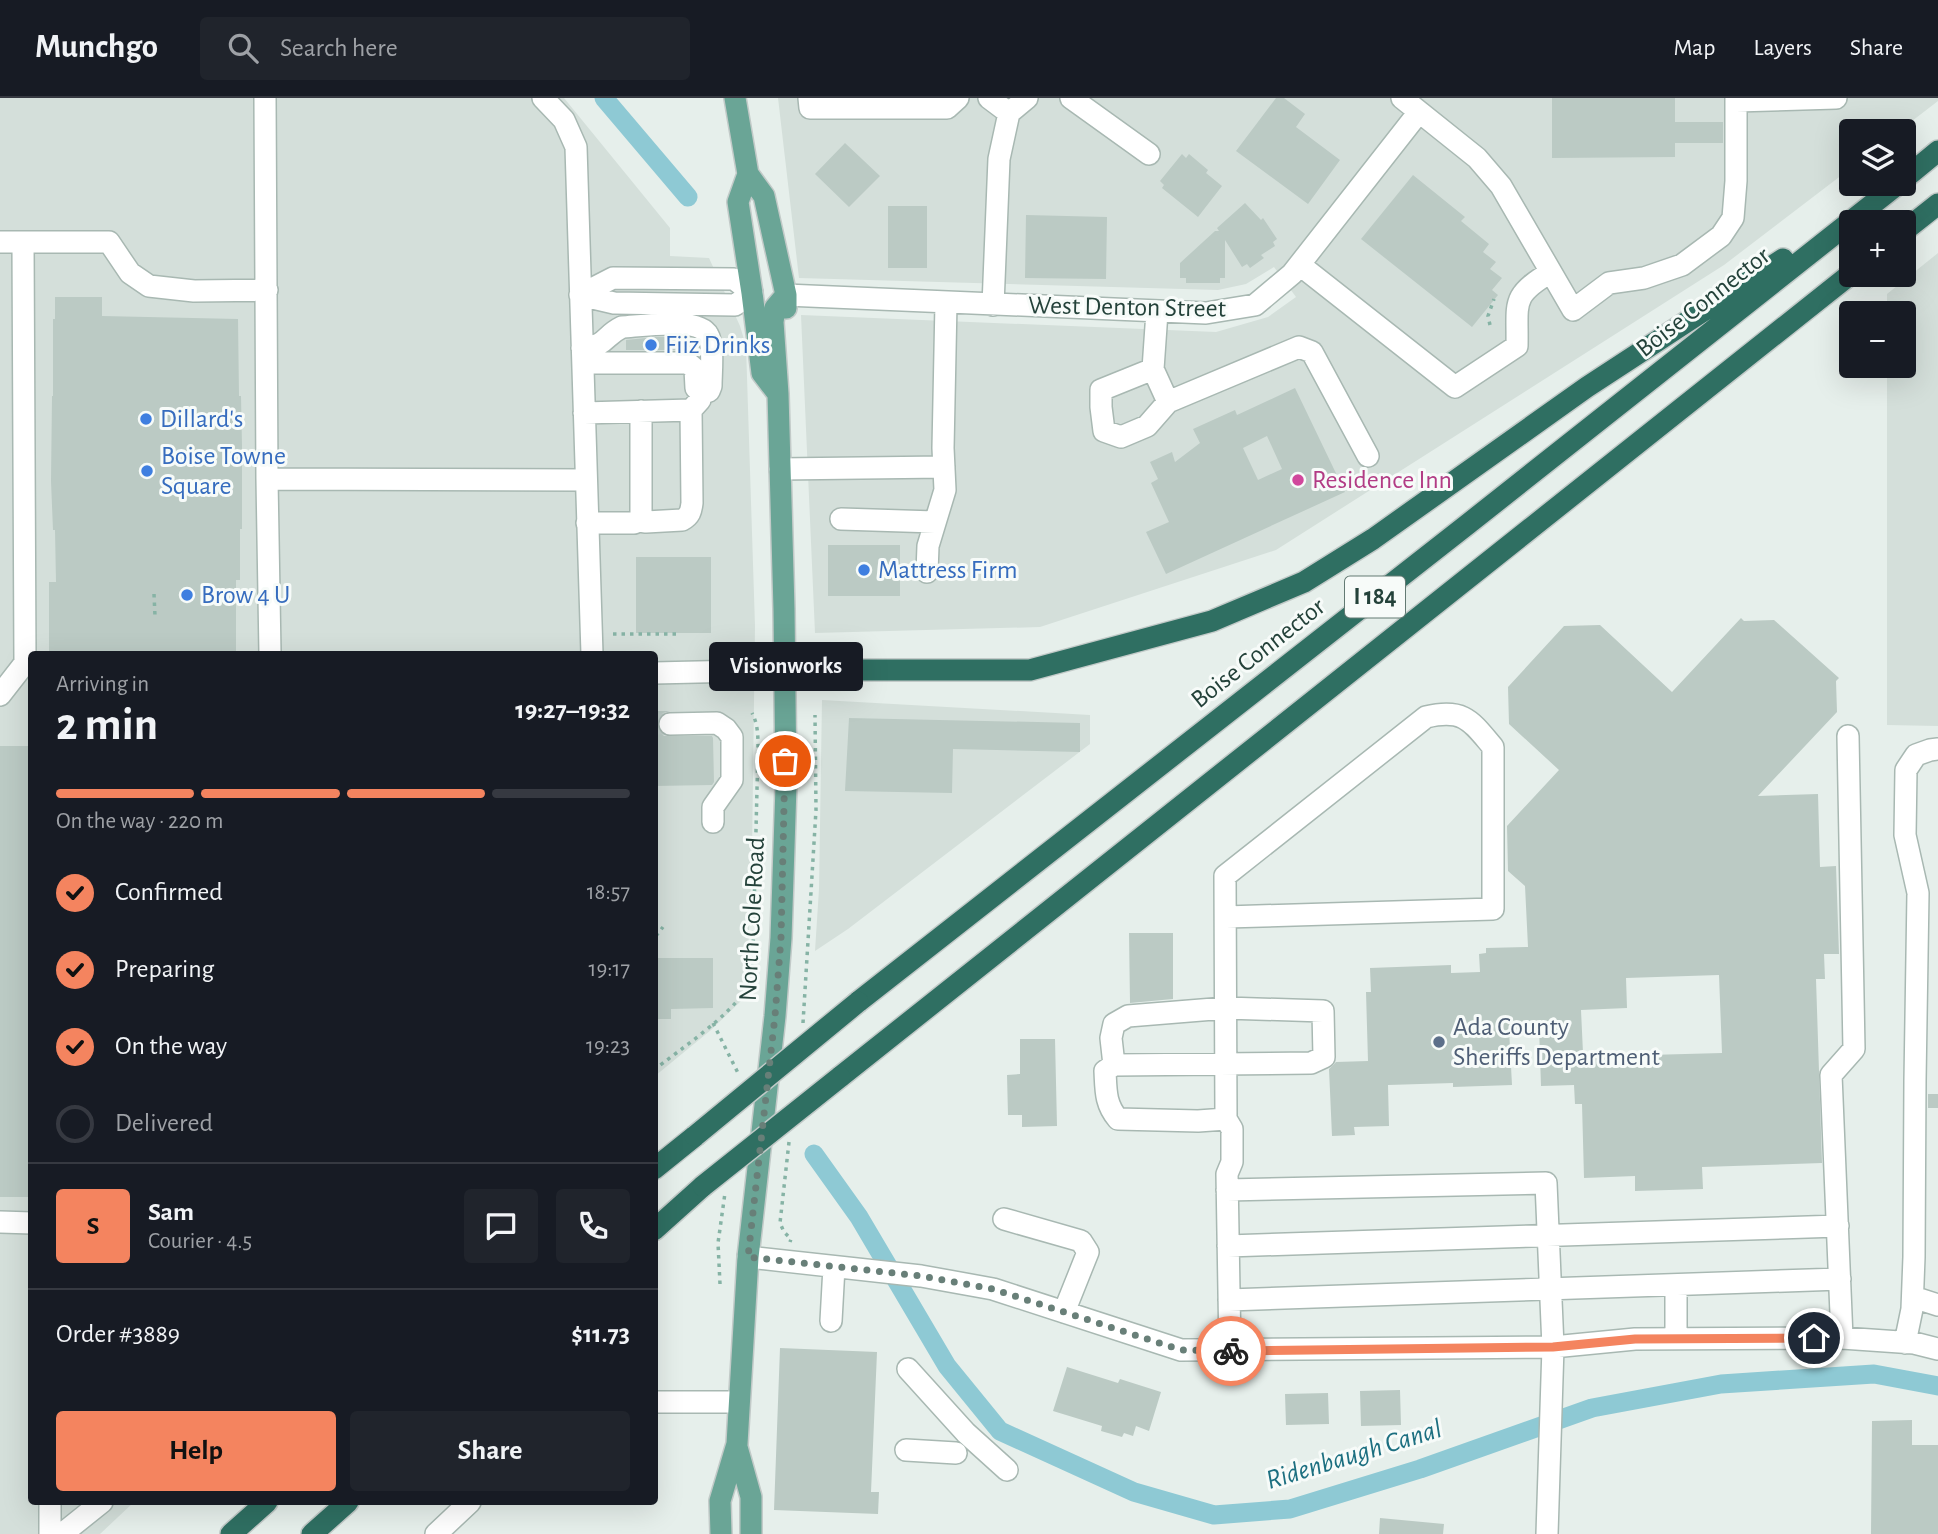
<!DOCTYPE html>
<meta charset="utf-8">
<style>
:root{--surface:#171b24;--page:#20242c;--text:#f1f3f6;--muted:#9ea1a6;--line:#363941;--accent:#f4845f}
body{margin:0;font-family:"Alegreya Sans",sans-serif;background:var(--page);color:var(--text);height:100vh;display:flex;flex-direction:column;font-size:26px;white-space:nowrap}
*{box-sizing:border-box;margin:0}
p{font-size:23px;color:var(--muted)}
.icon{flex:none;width:38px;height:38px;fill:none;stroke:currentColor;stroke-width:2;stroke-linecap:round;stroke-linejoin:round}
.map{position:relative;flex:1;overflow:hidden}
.side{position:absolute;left:28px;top:553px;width:630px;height:854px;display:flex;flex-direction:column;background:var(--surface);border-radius:7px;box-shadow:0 7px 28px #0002}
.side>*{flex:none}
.buttons{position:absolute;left:1839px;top:21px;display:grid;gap:14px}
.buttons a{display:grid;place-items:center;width:77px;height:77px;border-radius:7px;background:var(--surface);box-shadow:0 7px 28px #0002;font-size:35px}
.pin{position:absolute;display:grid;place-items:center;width:60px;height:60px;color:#fff;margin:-30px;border:4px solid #fff;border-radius:50%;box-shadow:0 2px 7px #0007}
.courier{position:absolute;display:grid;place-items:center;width:70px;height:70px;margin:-35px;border:5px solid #f4845f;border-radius:50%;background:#fff;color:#222;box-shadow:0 2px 9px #0007}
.bubble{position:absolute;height:49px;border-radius:7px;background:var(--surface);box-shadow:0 7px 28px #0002;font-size:23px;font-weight:600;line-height:49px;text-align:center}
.overview em{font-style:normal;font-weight:600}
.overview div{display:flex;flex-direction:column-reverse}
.overview{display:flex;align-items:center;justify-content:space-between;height:119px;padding:0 28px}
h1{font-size:46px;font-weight:600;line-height:52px}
.bar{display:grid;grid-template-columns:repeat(4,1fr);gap:10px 7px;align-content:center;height:84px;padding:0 28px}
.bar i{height:9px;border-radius:5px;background:var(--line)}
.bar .active{background:var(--accent)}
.bar p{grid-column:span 4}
.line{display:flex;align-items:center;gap:18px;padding:0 28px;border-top:2px solid var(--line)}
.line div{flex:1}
.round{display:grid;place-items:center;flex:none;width:74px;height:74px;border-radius:7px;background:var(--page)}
ol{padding:0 28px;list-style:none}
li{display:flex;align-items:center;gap:21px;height:77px}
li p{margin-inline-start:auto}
li .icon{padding:7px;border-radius:50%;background:var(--accent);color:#111;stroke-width:4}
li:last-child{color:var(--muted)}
li i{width:38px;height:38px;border:4px solid var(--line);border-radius:50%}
.cta{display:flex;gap:14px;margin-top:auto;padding:14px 28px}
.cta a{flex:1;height:80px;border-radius:7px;background:var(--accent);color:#111;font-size:28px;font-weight:600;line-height:80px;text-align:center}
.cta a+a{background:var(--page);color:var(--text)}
header{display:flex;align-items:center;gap:42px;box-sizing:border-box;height:98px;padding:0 35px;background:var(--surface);border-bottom:2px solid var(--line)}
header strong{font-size:33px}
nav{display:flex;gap:38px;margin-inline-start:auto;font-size:24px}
.search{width:490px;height:63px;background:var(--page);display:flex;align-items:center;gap:18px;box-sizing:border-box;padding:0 24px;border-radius:7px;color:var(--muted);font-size:26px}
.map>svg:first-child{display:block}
.built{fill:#d4dfda}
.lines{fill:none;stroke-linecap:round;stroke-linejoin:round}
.canal{stroke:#8ec9d4;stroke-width:19}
.building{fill:#bbcac4;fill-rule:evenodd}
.minor-tunnel{stroke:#bfccc8;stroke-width:21;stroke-dasharray:21 10;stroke-linecap:butt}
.minor-casing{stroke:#a8b8b2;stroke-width:24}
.major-casing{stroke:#c2cac8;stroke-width:24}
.highway-casing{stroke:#c2cac8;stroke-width:24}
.path{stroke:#86b3a5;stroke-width:3.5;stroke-dasharray:3.5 5;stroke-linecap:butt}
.minor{stroke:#fff;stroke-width:21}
.major{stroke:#6aa596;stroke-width:21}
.highway{stroke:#2f6f62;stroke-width:21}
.highway-bridge-casing{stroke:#c2cac8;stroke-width:24;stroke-linecap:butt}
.highway-bridge{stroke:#2f6f62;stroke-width:21}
.done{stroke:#687f78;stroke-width:7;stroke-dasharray:0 12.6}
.route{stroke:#f4845f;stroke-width:9}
.shop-dot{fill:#3f7fe0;stroke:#f7fbf9;stroke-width:2.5}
.hotel-dot{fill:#d1479c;stroke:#f7fbf9;stroke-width:2.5}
.service-dot{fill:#5c6f8a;stroke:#f7fbf9;stroke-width:2.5}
.labels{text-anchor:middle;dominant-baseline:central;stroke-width:6;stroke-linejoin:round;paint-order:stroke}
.shield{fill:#f7fbf9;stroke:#637a73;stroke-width:2}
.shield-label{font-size:24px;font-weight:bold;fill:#24423a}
.street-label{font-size:26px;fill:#24423a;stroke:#f7fbf9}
.shop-label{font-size:26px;fill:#366cbe;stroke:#f7fbf9;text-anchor:start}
.hotel-label{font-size:26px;fill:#b23c85;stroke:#f7fbf9;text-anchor:start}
.service-label{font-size:26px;fill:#4e5e75;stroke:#f7fbf9;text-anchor:start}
.water-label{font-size:28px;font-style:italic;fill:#1c6f80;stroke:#f7fbf9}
</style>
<header>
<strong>Munchgo</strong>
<div class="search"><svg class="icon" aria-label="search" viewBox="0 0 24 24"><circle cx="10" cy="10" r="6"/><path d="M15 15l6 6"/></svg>Search here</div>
<nav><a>Map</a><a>Layers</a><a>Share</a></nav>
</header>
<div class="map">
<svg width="1938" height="1436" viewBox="0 0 1938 1436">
<rect width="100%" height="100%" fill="#e6efeb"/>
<path class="built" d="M0,0H564L670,130V158L709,160L740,228L746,248L755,528L752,756L748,858L744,900L711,932L655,978L654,556H32V1404H134L100,1436H0Z
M778,0H1938V3L1899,33H1852L1851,70L1724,167L1276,452L1040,529L815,535L801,217L1216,234L1268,219L1296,199L1274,169L1246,186L1218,192L799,180Z
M1938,155V628L1887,627V268H1904V215H1887V196Z
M822,602L1090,617V646L848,831L815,853L819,791Z"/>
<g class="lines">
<path class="canal" d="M604,0L688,99
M814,1056L859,1119L947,1268L1000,1333L1134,1394L1214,1417L1290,1411L1420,1371L1592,1310L1721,1286L1874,1276L1938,1288"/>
</g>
<path class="building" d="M1276,0H1284L1305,16L1296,29L1340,62L1308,106L1236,53Z
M1552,0H1675V24H1723V45H1675V59L1552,60Z
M845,45L880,78L849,109L815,76Z
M1182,56L1186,60L1189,56L1208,72L1206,75L1222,88L1198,119L1162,90L1164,87L1160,83Z
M1413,77L1465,119L1461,123L1489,146L1483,154L1496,164L1490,171L1502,180L1492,192L1498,197L1472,229L1361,141Z
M1245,105L1261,122L1263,120L1277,141L1273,144L1275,148L1261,157L1264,160L1250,170L1247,166L1242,169L1225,142V180H1220V185H1186V180H1180V165L1215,133H1219L1217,130Z
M888,108H927V170H888Z
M1026,117L1107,119L1106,181L1025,180Z
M55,199H102V218L238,221L239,298H241L242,348V431H240V482H236V556H49V484H56L55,432H53L51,383L52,298H53V221H55Z
M656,239H676V252H626V242Z
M1295,290L1345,394L1166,476L1146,434L1169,424L1151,385L1158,381L1150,364L1172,354L1175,364L1200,345L1193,331L1235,312L1237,317ZM1267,338L1282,371L1258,382L1243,350Z
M828,447H900V498H828Z
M636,459H711V535H636Z
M1741,520L1744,523L1774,522L1839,580L1836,583L1837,614L1758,698L1818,696L1820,769L1836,768L1839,856H1824L1825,881H1816L1822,1065L1702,1069L1703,1091L1635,1093V1078L1584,1080L1582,1006H1575L1574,987L1541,988L1539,929L1509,931L1512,987L1453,989V985L1388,987L1389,1028L1354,1029L1355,1037L1332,1038L1329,971L1336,964L1368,963L1366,894H1371L1370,870L1451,867V875L1480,874L1479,856L1486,855V850L1528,849L1525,788L1508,773L1507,728L1559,672L1509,626L1508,589L1564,528L1600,527L1672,594ZM1719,877L1722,955L1612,958V954L1583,955L1581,912L1627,910L1626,880Z
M654,613H670L663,615L658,620L657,626L659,633L664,638H712L713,640L714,684L712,687L654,688Z
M849,620L1080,625V654L953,651L952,695L845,693Z
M0,648H32V1099H0Z
M1129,835H1173V901L1130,905Z
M654,860H713V910L671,911V921H654Z
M1020,941H1055L1057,1028L1022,1029V1017H1008L1007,977L1020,976Z
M1928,996H1938V1010H1928Z
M780,1250L877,1254L871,1394H879L878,1416L774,1412Z
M1067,1269L1118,1285L1120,1281L1161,1294L1149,1333L1136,1328L1133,1338L1124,1335L1122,1339L1101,1333L1102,1328L1053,1313Z
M1400,1292L1401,1327L1361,1328L1360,1293Z
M1328,1295L1329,1326L1286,1327L1285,1296Z
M1912,1322V1347H1938V1436H1871L1872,1323Z
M1380,1420L1444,1426L1443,1436H1379Z"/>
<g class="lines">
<path class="minor-tunnel" d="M654,626H670"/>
<g class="minor-casing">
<path id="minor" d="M265,0L267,381L270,556
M543,0L564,22L576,49L592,556
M809,0L810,10H947L958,0
M989,0L1009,15
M1071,0L1149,56
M1402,0L1477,60L1501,88L1573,212L1609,185L1644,180L1682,167L1721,138L1733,120L1736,83V0
M1736,3L1836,0
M0,144H109L130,175L149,188L194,193L267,192
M1300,167L1455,289L1517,248C1518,205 1510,198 1551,174
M613,180L734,181L752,195L735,207L614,205L580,197Z
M786,197L1206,215L1255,207L1292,176L1419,14
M993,207L999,61L1009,15L1027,0
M1157,214L1153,271L1168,304L1299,249L1312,254L1368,358
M582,250C609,247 602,239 622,229C641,228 699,219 708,237C714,247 711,276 711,288L709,293C703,296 700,295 696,290L695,271L688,265H583
M1153,271L1101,292V309L1104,333L1121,339L1147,328L1168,304
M584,315L691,312L700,302
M780,371L944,369
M267,381L586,382
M841,421L935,424
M639,423L646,424L682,422C690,418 691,413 692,405L691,312
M587,425H634L639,423L641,417V313
M927,474L928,448L945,392L943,350L946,205
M654,575L785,572
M0,597L25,565L23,144
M670,626L717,625L726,631L732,639V682L713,709V724
M1226,819L1493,811V649C1471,623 1464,610 1426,619L1225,778L1226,1021L1232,1031V1064L1227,1076L1230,1253
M1114,967L1111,940L1114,926L1128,918L1226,910L1323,913L1324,959L1311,965L1114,967L1105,973C1106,992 1105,1006 1118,1021L1198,1023L1226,1021
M1227,1092L1546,1085L1553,1249L1547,1436
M1004,1121L1081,1143L1088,1154L1064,1214
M0,1124L32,1125
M1228,1148L1838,1128
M748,1159L921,1178L993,1191L1181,1252L1553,1249L1635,1241L1842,1240L1914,1245L1938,1251
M1676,1187V1241
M1913,1199L1938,1207
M1229,1202L1840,1181
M831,1223L834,1169
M1842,1240L1831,977L1854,951L1848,638
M1905,1245L1912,1211L1914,1159L1915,983L1918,795L1905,737L1906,672L1916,657L1930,652L1938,651
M908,1271L966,1335L1007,1372
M654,1304H738
M906,1352L956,1355
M50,1404V1436
M62,1436L102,1404
M436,1436L470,1404"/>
</g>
<g class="major-casing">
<path id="major" d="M735,0L750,88
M748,76L764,98L786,197V210
M748,76L738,104L752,195L762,275L778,296
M737,1349L751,1399V1436
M721,1436L720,1403L737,1346L748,1159L775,918L781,840L786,688L784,511L778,296L773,224L775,210L786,197"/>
</g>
<g class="highway-casing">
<path id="highway" d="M1904,81L1938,53
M1904,133L1938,106
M785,572H1030L1212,523L1304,484L1373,441L1587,289L1783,161
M858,904L1468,426L1898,86
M840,979L1852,175
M654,1071L695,1038
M654,1132L703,1088
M231,1436L267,1404
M312,1436L348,1404"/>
</g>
<path class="path" d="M1490,227L1488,218L1494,201
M154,496L155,518
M613,536H678
M656,855V838L663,829
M713,925L739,977
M803,925L816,712L815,617
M654,972C678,953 731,917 745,892C751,881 752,867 753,855L758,650C758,638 758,626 752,615
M789,1044L780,1125L784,1134L791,1141L790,1144
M720,1186L718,1145L725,1095"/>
<use href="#minor" class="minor"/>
<use href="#major" class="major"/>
<use href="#highway" class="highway"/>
<g class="highway-bridge-casing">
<path id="highway-bridge" d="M695,1038L858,904
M703,1088L840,979"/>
</g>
<use href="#highway-bridge" class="highway-bridge"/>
</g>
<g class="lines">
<path class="done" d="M785,663L781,840L775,918L748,1159L921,1178L993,1191L1181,1252L1231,1253"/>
<path class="route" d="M1231,1253L1553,1249L1635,1241L1814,1240"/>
</g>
<g class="shop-dot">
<circle cx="651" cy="247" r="7"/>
<circle cx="146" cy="321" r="7"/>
<circle cx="147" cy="373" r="7"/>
<circle cx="864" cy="472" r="7"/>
<circle cx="187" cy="497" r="7"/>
</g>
<circle class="hotel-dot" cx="1298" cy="382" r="7"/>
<circle class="service-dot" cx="1439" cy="944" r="7"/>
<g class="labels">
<rect class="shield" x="1345" y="478.5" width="60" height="41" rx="5"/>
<g class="shield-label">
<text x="1375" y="499">I 184</text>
</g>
<g class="street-label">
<text transform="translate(1703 204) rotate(-38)">Boise Connector</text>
<text transform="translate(1127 209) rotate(1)">West Denton Street</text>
<text transform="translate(1258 555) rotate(-38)">Boise Connector</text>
<text transform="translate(752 821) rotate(-87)">North Cole Road</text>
</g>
<g class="shop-label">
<text x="665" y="247">Fiiz Drinks</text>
<text x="160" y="321">Dillard's</text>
<text x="161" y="358">Boise Towne<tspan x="161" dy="30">Square</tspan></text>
<text x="878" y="472">Mattress Firm</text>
<text x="201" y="497">Brow 4 U</text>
</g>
<g class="hotel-label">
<text x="1312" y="382">Residence Inn</text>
</g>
<g class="service-label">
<text x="1453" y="929">Ada County<tspan x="1453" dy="30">Sheriffs Department</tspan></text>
</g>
<g class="water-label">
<text transform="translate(1354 1357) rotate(-17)">Ridenbaugh Canal</text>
</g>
</g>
</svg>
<div class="buttons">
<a><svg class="icon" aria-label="layers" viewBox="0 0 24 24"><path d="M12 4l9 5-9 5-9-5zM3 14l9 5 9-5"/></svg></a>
<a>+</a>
<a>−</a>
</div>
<div class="pin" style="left:785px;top:663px;background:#ea580c"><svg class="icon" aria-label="bag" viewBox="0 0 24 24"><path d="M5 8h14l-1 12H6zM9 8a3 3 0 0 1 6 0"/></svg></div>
<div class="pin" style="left:1814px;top:1240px;background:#1f2937"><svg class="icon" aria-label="home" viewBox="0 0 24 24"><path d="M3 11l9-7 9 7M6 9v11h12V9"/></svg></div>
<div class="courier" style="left:1231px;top:1253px"><svg class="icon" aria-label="bike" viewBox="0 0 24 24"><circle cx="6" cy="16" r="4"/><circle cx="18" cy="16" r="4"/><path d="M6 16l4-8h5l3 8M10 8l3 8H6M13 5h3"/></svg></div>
<div class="bubble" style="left:709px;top:544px;width:154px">Visionworks</div>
<section class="side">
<div class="overview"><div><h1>2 min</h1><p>Arriving in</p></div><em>19:27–19:32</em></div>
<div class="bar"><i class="active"></i><i class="active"></i><i class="active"></i><i></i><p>On the way · 220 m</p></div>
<ol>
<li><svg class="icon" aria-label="check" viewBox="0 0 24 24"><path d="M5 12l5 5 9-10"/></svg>Confirmed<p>18:57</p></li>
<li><svg class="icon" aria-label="check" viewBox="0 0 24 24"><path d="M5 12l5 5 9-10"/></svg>Preparing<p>19:17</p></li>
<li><svg class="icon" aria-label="check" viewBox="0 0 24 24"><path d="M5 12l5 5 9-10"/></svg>On the way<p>19:23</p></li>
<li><i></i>Delivered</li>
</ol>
<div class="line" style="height:126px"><b class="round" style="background:var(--accent);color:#111">S</b><div><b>Sam</b><p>Courier · 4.5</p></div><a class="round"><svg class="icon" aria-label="chat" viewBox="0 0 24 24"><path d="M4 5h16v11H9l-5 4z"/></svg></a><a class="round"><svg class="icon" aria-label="phone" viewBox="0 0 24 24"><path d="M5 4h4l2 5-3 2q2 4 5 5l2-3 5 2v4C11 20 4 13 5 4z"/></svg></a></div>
<div class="line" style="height:91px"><div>Order #3889</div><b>$11.73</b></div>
<div class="cta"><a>Help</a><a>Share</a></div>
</section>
</div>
